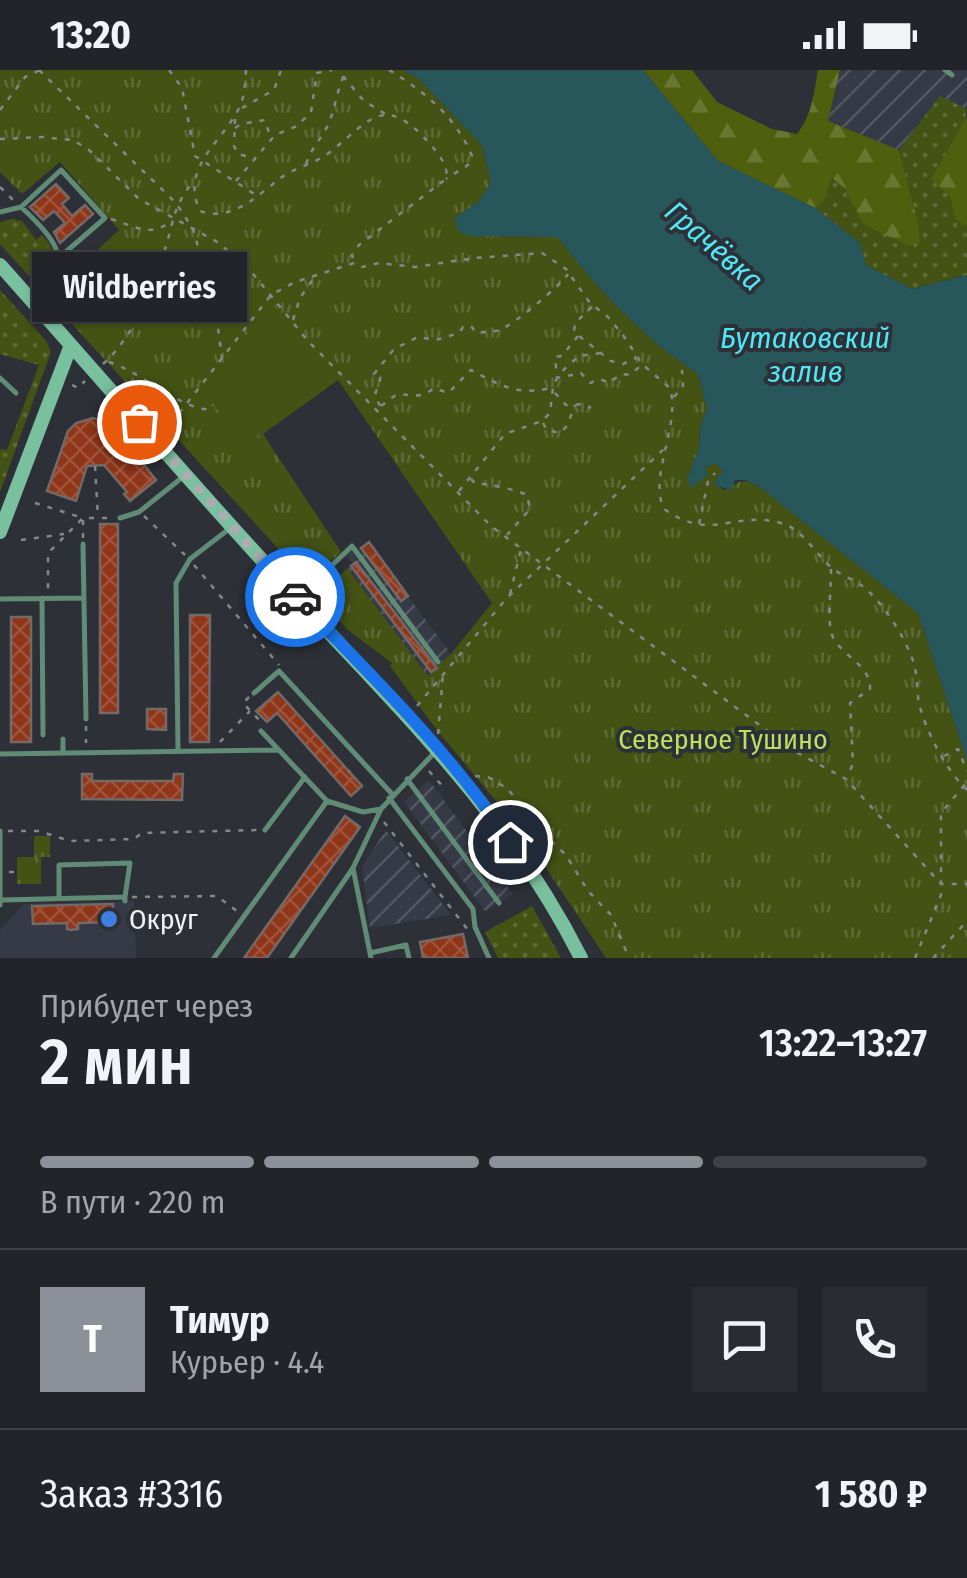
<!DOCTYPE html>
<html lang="ru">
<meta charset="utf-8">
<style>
:root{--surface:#222429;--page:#2a2c31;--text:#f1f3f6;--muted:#a2a4a8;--line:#3f4146;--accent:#8c9099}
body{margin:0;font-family:"Fira Sans Condensed",sans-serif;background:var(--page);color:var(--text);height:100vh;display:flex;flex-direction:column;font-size:38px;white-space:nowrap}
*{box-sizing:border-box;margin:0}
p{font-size:32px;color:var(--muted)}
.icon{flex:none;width:55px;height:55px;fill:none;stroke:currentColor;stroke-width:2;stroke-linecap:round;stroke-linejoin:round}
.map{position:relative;height:888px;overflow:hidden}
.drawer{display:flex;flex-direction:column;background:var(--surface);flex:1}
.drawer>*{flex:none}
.pin{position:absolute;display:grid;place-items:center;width:85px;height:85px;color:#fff;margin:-42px;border:5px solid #fff;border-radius:50%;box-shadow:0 2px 10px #0007}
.courier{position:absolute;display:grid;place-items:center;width:100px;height:100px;margin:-50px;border:8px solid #1a73e8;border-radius:50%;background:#fff;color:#222;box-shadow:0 2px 12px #0007}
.bubble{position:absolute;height:70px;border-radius:0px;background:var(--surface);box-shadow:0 2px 8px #0004,0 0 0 2px var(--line);font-size:32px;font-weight:600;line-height:70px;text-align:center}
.overview em{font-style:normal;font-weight:600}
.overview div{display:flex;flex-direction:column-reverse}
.overview{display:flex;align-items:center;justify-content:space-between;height:170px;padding:0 40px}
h1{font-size:65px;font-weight:600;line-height:75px}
.bar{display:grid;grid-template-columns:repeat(4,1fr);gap:15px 10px;align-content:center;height:120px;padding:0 40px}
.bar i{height:12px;border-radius:8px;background:var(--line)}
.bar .selected{background:var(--accent)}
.bar p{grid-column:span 4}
.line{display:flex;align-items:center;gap:25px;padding:0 40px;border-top:2px solid var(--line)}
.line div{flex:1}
.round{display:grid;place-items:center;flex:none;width:105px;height:105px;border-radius:0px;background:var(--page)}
.status{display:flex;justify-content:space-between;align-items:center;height:70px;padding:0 50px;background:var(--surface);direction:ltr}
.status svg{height:28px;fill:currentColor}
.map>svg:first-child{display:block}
.built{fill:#353a46}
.industrial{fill:url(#industrial-furrows)}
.grass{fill:url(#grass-dots)}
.forest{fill:url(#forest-firs)}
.park{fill:url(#park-tufts)}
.pitch{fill:#445214}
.water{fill:#28575b}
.building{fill:url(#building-cross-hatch);stroke:#736967;stroke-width:2.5}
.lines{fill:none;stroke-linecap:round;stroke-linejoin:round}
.path{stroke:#84878c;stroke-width:2.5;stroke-dasharray:5 8;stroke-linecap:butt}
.lane{stroke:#608c76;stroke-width:5}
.secondary{stroke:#79c09e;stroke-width:14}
.done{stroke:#abadb2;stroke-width:10;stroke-dasharray:0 18}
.route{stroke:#1a73e8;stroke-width:12}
.shop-dot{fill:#3f7fe0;stroke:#2d3037;stroke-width:4}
.labels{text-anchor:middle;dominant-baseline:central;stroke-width:8;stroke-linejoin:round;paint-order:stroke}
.park-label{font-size:28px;fill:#c1df5d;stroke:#2d3037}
.poi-label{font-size:28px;fill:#eff1f5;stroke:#2d3037;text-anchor:start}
.water-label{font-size:30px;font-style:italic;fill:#4ee8f6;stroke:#2d3037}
</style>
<div class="status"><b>13:20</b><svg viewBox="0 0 49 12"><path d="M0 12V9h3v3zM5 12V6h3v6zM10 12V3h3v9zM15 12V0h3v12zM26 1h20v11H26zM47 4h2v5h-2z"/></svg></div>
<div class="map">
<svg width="967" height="888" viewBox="0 0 967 888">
<defs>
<pattern id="industrial-furrows" width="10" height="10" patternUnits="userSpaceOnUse" patternTransform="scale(2.5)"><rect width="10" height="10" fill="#353a46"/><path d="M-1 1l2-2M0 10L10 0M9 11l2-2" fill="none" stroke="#535761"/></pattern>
<pattern id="grass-dots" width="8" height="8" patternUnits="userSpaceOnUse" patternTransform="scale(2.5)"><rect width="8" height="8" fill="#445214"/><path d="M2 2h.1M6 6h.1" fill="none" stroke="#5f6b37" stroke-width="1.8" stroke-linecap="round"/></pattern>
<pattern id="forest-firs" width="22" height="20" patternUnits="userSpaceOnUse" patternTransform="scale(2.5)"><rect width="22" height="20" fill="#4f5f0d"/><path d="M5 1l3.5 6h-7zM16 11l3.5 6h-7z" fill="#697631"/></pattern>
<pattern id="park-tufts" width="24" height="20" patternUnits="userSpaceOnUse" patternTransform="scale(2.5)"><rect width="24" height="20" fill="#445214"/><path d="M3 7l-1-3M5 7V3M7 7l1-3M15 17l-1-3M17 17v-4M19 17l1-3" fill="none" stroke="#5f6b37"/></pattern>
<pattern id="building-cross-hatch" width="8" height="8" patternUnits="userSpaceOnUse" patternTransform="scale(2.5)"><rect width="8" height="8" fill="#8f3518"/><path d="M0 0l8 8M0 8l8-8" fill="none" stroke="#9f533a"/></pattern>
</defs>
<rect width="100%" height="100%" fill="#2d3037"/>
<path class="built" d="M134,831L136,888H0V860L24,834Z"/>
<path class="industrial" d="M840,0H967V39L940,26L899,80L828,51Z
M368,472L451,584L428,607L347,498L352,493L344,482L353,476L358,480Z
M429,710L513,824L485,841L404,732Z
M386,760L451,845L370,858L362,796Z"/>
<path class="grass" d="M940,26L967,39L950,126L967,155V205L912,219L866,195L860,173L815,138L825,130L832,108L844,118L863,154L920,172L919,156L899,80Z
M12,149L22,151L36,170L42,165C59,183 56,192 47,214L38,216L0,174V152Z
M0,220L47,272L51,282L0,422V379L7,380L39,295L0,284Z
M532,836L561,888H498L485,862Z"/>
<path class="forest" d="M643,0H692L717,32L772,59L797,64C812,45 814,23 818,0H840L828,51L899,80L919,156L920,172L909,176L863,154L844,118L832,108L825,130L815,138L718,91Z
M967,46V155L965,156L955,149L950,126L931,110Z"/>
<path class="park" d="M0,0H403L419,9L482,75L491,112L479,131L455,148L470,166L558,167C597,220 644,268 698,304L707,338L700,358L699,378L687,410L713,393L720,396L722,403L715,410L717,416L724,420C744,411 738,407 761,418L918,543L967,691V888H606L522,762L436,659L390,596L392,593L348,560L319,529L347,498L428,606L451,584L492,533L338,310L263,364L341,482L308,511L73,255L80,196L119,160L60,92L22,124L0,102Z
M34,766H50V787H41V814H17V787H34Z"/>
<path class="pitch" d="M272,233L335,308L247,374L201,321Z"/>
<path class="water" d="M403,0H643L718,91L815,138L860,173L866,195L912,219L967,205V691L918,543L761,418L745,410H735L732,420L716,416L715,410L722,403L720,396L713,394L705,397L708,405L691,418L687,410L699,378L700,358L707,338L698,304C644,268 597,220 558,167L470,166L458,161L455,148L479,131L491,112L482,75L419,9Z"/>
<path class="building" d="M56,114L69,128L62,134L72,146L85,135L93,144L60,173L54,162L65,153L54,141L43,150L30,137Z
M93,348L111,353L156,410L130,431L124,424L127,422L104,395L87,396L76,431L47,421L68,361L76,353Z
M100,454H118V643H100Z
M369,472L408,526L401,531L361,478Z
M356,492L437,598L431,602L351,496Z
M190,545H210L209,672H190Z
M11,547H31V672H11Z
M278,622L362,716L351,726L277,643L267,652L256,641Z
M147,639H166V660L147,659Z
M82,704H92V711H173L174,704H183L182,730L82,729Z
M345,746L360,757L267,888H244Z
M113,834V852L78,853V859L71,860L67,859V853L33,854L32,836Z
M463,864L468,888H423L420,872Z"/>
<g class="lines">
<path class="path" d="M39,0L176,133L193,159L215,236L222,288
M169,0L182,18L195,86L259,127
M246,0C245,13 245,28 238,40C220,74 180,98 200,141C232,153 259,124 282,107C297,97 316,93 330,82C372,49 384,22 431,75C439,85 449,96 446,109L359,175L352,185L354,193
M389,0C425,22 456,47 472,86L468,95L446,109
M343,6L363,30L385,44
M242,38L274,20L281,0
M0,40L25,7L40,0
M235,49L234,76L238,84L254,88
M235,58L241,54L265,50L271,69
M0,69L43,67L73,70L89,80L139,129L219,173L254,205L308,271L491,456L796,682L846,709L941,814H967
M306,94C311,79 320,70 327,57C336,39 336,18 347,0
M236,111L275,65L297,56L311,42L317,3L332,0
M0,117L13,130
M111,149C135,156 151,169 172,150
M592,237L575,253L574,262L611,291L623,294L636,288
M293,250L300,228L313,209
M578,266L562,286L555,287L557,308L581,303L590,313L600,309L609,313L621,304L630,305L638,298L639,291
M109,292C145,304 171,334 209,340L213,335
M103,294C136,264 153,218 166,176C174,149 174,135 193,112
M72,315L78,318L85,311
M555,323L566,335L583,334L591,338
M674,327L683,316L682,300
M380,336L375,325L381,306L374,304L394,279L418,267L436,270L459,263L463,257L471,256L476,263C483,262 494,262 500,260C513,255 560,216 568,204
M381,336L397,324C413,325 421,329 434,318L448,323L471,300C500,315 516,326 551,318
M543,353L547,360L560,363L567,356L575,335
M167,366L174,350L271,225L295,212L354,193L362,197L379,193L415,197L475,188L542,183L566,199L590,233L608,247L623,265L642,294L670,318C681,356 648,406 664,439C712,473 732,440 781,453C802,458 816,485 832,498C842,506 855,510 865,518C884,535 903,564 912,588C918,602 916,618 919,633C926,662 946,700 967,720
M95,396L98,448
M471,409L476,414C487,413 517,420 527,425L530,439L507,465
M459,421L505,364L542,351L550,343L553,317L559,304L579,286L601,283
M35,433L83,448L48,483V522
M144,446L185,485
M699,454L708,411L715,403
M83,468V448H111
M21,470L64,464
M194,495L279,595
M831,499C831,513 828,551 831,562C838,586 871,593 870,619L850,633L853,694L847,707
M510,524L521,479
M249,627L243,633L263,654
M417,636L506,529L667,376
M86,656V673
M438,664L443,604
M220,672L250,641
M944,686L958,679L967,701
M349,701L350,702
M429,701L445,719
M475,706L488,707L508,719L537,758L566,785L588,821L611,845L629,888
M384,752L468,860
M8,761H39L70,771L134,769L142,763L257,760
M9,802H17
M132,827L217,826L238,842
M915,888L941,825V743L967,712
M933,888L967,851"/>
<path class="lane" d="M945,0L952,5
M21,137C77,188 53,188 57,253
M0,142L21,137L61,100L105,148L60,187
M0,308L16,323
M120,448L139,442L184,406
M83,474L86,649
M300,526L352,476L438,592
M42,528L43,665
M0,529L84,528
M254,623L279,601L392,724
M261,661L327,731L363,742L381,739
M63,669V683
M178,681L176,513L190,489L229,459
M0,684L279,680
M407,709L499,833
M389,728L473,839L475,857L489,888
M265,760L305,707
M0,761V835
M353,798L371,888
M59,828V795L130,793L125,827
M2,830L125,827V831
M370,883L406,875L409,888
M214,888L327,731
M291,888L353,798L381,739L436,681"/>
<path class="secondary" d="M0,195C98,305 194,417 294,525C402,642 508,743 581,888
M0,462L71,275"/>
</g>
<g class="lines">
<path class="done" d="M139,352L295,527"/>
<path class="route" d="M295,527C371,605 450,682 510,772"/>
</g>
<circle class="shop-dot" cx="109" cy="849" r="10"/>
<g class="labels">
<g class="park-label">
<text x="723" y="669">Северное Тушино</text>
</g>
<g class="poi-label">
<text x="129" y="849">Округ</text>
</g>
<g class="water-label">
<text transform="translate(714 176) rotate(41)">Грачёвка</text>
<text x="805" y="268">Бутаковский<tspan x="805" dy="34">залив</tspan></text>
</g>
</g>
</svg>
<div class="pin" style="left:139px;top:352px;background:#ea580c"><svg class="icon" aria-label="bag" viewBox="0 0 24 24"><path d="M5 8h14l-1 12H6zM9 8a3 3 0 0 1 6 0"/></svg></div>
<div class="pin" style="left:510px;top:772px;background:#1f2937"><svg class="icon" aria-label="home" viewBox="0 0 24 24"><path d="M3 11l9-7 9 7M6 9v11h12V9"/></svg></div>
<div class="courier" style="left:295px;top:527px"><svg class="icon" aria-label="car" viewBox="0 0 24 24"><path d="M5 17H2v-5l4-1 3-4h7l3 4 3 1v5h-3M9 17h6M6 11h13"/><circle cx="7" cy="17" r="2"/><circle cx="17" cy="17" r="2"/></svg></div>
<div class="bubble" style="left:32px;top:182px;width:215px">Wildberries</div>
</div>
<section class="drawer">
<div class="overview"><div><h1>2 мин</h1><p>Прибудет через</p></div><em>13:22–13:27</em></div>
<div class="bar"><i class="selected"></i><i class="selected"></i><i class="selected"></i><i></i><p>В пути · 220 m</p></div>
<div class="line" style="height:180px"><b class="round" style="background:var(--accent);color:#fff">Т</b><div><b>Тимур</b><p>Курьер · 4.4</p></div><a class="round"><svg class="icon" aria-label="chat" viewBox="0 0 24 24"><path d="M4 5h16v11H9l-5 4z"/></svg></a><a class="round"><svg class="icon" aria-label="phone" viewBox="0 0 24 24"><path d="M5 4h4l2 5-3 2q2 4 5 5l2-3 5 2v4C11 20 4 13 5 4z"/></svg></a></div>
<div class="line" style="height:130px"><div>Заказ #3316</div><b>1 580 ₽</b></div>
</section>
